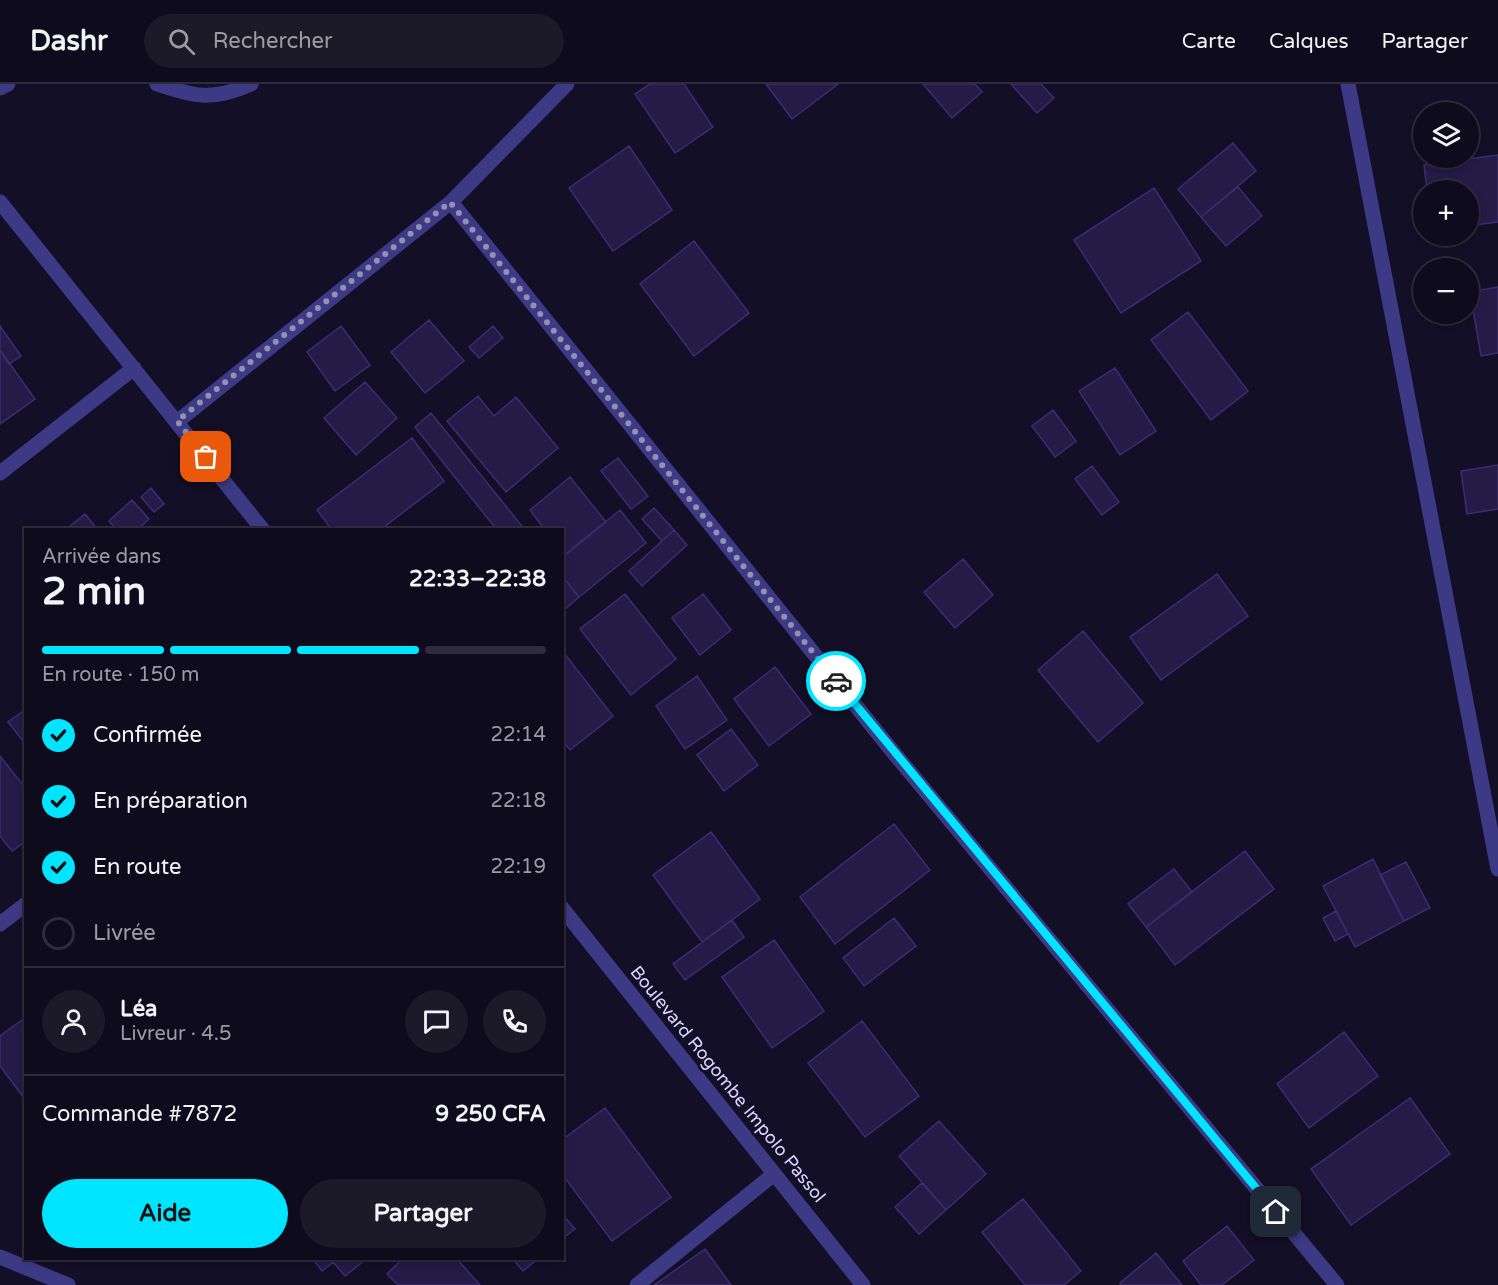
<!DOCTYPE html>
<html lang="fr">
<meta charset="utf-8">
<style>
:root{--surface:#0e0b1c;--page:#1c1929;--text:#f1f3f6;--muted:#9b9ba3;--line:#2e2b3b;--accent:#00e5ff}
body{margin:0;font-family:"Varela Round",sans-serif;background:var(--page);color:var(--text);height:100vh;display:flex;flex-direction:column;font-size:22px;white-space:nowrap}
*{box-sizing:border-box;margin:0}
p{font-size:20px;color:var(--muted)}
.icon{flex:none;width:33px;height:33px;fill:none;stroke:currentColor;stroke-width:2;stroke-linecap:round;stroke-linejoin:round}
.map{position:relative;flex:1;overflow:hidden}
.drawer{position:absolute;left:24px;top:444px;width:540px;height:732px;display:flex;flex-direction:column;background:var(--surface);border-radius:0px;box-shadow:0 3px 9px #0003,0 0 0 2px var(--line)}
.drawer>*{flex:none}
.fabs{position:absolute;left:1413px;top:18px;display:grid;gap:12px}
.fabs a{display:grid;place-items:center;width:66px;height:66px;border-radius:50%;background:var(--surface);box-shadow:0 3px 9px #0003,0 0 0 2px var(--line);font-size:30px}
.pin{position:absolute;display:grid;place-items:center;width:51px;height:51px;color:#fff;margin:-26px;border-radius:12px;box-shadow:0 3px 9px #0006}
.courier{position:absolute;display:grid;place-items:center;width:60px;height:60px;margin:-30px;border:4px solid #00e5ff;border-radius:50%;background:#fff;color:#222;box-shadow:0 2px 8px #0007}
.headline em{font-style:normal;font-weight:700}
.headline div{display:flex;flex-direction:column-reverse}
.headline{display:flex;align-items:center;justify-content:space-between;height:102px;padding:0 18px}
h1{font-size:39px;font-weight:700;line-height:45px}
.bar{display:grid;grid-template-columns:repeat(4,1fr);gap:9px 6px;align-content:center;height:72px;padding:0 18px}
.bar i{height:8px;border-radius:4px;background:var(--line)}
.bar .on{background:var(--accent)}
.bar p{grid-column:span 4}
.line{display:flex;align-items:center;gap:15px;padding:0 18px;border-top:2px solid var(--line)}
.line div{flex:1}
.round{display:grid;place-items:center;flex:none;width:63px;height:63px;border-radius:32px;background:var(--page)}
ol{padding:0 18px;list-style:none}
li{display:flex;align-items:center;gap:18px;height:66px}
li p{margin-inline-start:auto}
li .icon{padding:6px;border-radius:50%;background:var(--accent);color:#111;stroke-width:4}
li:last-child{color:var(--muted)}
li i{width:33px;height:33px;border:3px solid var(--line);border-radius:50%}
.primary-button{display:flex;gap:12px;margin-top:auto;padding:12px 18px}
.primary-button a{flex:1;height:69px;border-radius:36px;background:var(--accent);color:#111;font-size:24px;font-weight:700;line-height:69px;text-align:center}
.primary-button a+a{background:var(--page);color:var(--text)}
header{display:flex;align-items:center;gap:36px;box-sizing:border-box;height:84px;padding:0 30px;background:var(--surface);border-bottom:2px solid var(--line)}
header strong{font-size:28px}
nav{display:flex;gap:33px;margin-inline-start:auto;font-size:21px}
.search{width:420px;height:54px;background:var(--page);display:flex;align-items:center;gap:15px;box-sizing:border-box;padding:0 21px;border-radius:33px;color:var(--muted);font-size:22px}
.map>svg:first-child{display:block}
.building{fill:#241b47;stroke:#3b2d73;stroke-width:1.5}
.lines{fill:none;stroke-linecap:round;stroke-linejoin:round}
.minor{stroke:#3d3a85;stroke-width:15}
.done{stroke:#948fb3;stroke-width:6;stroke-dasharray:0 10.8}
.route{stroke:#00e5ff;stroke-width:8}
.labels{text-anchor:middle;dominant-baseline:central;stroke-width:6;stroke-linejoin:round;paint-order:stroke}
.street-label{font-size:18px;fill:#d9d4ff;stroke:#130f26}
</style>
<header>
<strong>Dashr</strong>
<div class="search"><svg class="icon" aria-label="search" viewBox="0 0 24 24"><circle cx="10" cy="10" r="6"/><path d="M15 15l6 6"/></svg>Rechercher</div>
<nav><a>Carte</a><a>Calques</a><a>Partager</a></nav>
</header>
<div class="map">
<svg width="1498" height="1201" viewBox="0 0 1498 1201">
<rect width="100%" height="100%" fill="#130f26"/>
<path class="building" d="M650,0H684L713,43L675,69L635,10Z
M766,0H838L792,35Z
M923,0H975L982,8L952,34Z
M1011,0H1041L1054,14L1037,29Z
M1233,59L1256,87L1201,133L1178,105Z
M629,62L672,126L613,167L569,104Z
M1498,71V138L1468,142V106H1427L1424,81Z
M1238,103L1262,132L1226,162L1201,133Z
M1154,104L1201,177L1121,229L1074,156Z
M694,157L749,229L694,272L640,200Z
M1498,203V269L1481,272L1470,208Z
M1188,228L1248,307L1211,336L1151,256Z
M429,236L464,277L425,309L391,268Z
M0,242L21,272L9,280L0,266Z
M341,242L370,281L335,307L307,268Z
M493,242L503,254L479,274L469,263Z
M0,266L35,315L0,340Z
M1115,284L1156,347L1120,371L1079,307Z
M365,298L397,334L356,371L324,334Z
M478,312L494,332L516,313L558,364L506,408L447,337Z
M1053,326L1076,357L1055,373L1032,342Z
M431,329L525,446H497L415,343Z
M412,354L444,397L380,446H332L317,426Z
M618,374L648,412L631,425L601,387Z
M1498,381V425L1467,430L1461,387Z
M1092,382L1119,418L1102,431L1075,395Z
M570,393L606,438L565,471L562,467V446H545L530,426Z
M151,404L164,420L154,428L141,413Z
M132,416L149,435L137,446H117L109,437Z
M654,424L674,446L662,457L642,435Z
M620,426L646,459L579,513L562,492V473Z
M85,430L98,446H65Z
M674,446L687,461L642,502L629,487Z
M963,475L993,511L955,544L924,508Z
M1217,490L1248,532L1161,596L1130,553Z
M562,492L579,513L563,527H562Z
M625,510L676,575L631,611L580,545Z
M703,510L731,546L700,571L672,534Z
M1083,547L1143,619L1098,658L1038,586Z
M564,569L613,632L570,666L562,656Z
M775,583L811,630L769,662L734,615Z
M697,592L727,636L685,665L656,622Z
M26,625V661L8,638Z
M731,645L758,681L724,707L697,671Z
M0,672L26,705V757L12,767L0,752Z
M894,740L930,786L835,860L800,813Z
M711,748L760,815L702,858L653,791Z
M1245,767L1274,805L1175,881L1146,843Z
M1373,775L1404,837L1355,863L1323,802Z
M1406,778L1430,824L1404,837L1380,791Z
M1174,785L1192,808L1146,843L1128,820Z
M1336,827L1348,850L1335,857L1323,834Z
M894,834L916,862L864,902L843,874Z
M732,836L744,853L685,896L673,880Z
M774,856L824,927L772,964L722,893Z
M26,933V1017L0,982V952Z
M862,937L919,1012L865,1053L808,979Z
M1344,948L1378,992L1309,1044L1277,1000Z
M1410,1014L1450,1070L1351,1141L1311,1085Z
M605,1024L671,1113L612,1157L562,1090V1056Z
M939,1037L986,1090L946,1126L899,1072Z
M922,1099L946,1126L919,1150L895,1123Z
M1023,1115L1081,1187L1064,1201H1025L982,1148Z
M562,1130L575,1145L562,1155Z
M1227,1142L1254,1176L1222,1201H1201L1183,1177Z
M705,1165L731,1201H654Z
M1156,1169L1182,1201H1121L1120,1199Z
M312,1174H338L322,1187Z
M338,1174H364L365,1176L345,1192L333,1178Z
M403,1174H456L480,1201H398L387,1190Z
M512,1174H539L523,1187Z"/>
<g class="lines">
<path class="minor" d="M157,0C195,13 213,17 251,0
M1348,0L1498,785
M0,4L8,0
M0,118L263,446
M451,118L893,668L1337,1201
M178,337L451,118L567,0
M0,389L134,284
M562,824L863,1201
M0,840L26,820
M0,1173L68,1201
M637,1201L774,1090"/>
</g>
<g class="lines">
<path class="done" d="M206,373L177,337L450,118L836,597"/>
<path class="route" d="M836,597L1276,1128"/>
</g>
<g class="labels">
<g class="street-label">
<text transform="translate(728 1000) rotate(51)">Boulevard Rogombe Impolo Passol</text>
</g>
</g>
</svg>
<div class="fabs">
<a><svg class="icon" aria-label="layers" viewBox="0 0 24 24"><path d="M12 4l9 5-9 5-9-5zM3 14l9 5 9-5"/></svg></a>
<a>+</a>
<a>−</a>
</div>
<div class="pin" style="left:206px;top:373px;background:#ea580c"><svg class="icon" aria-label="bag" viewBox="0 0 24 24"><path d="M5 8h14l-1 12H6zM9 8a3 3 0 0 1 6 0"/></svg></div>
<div class="pin" style="left:1276px;top:1128px;background:#1f2937"><svg class="icon" aria-label="home" viewBox="0 0 24 24"><path d="M3 11l9-7 9 7M6 9v11h12V9"/></svg></div>
<div class="courier" style="left:836px;top:597px"><svg class="icon" aria-label="car" viewBox="0 0 24 24"><path d="M5 17H2v-5l4-1 3-4h7l3 4 3 1v5h-3M9 17h6M6 11h13"/><circle cx="7" cy="17" r="2"/><circle cx="17" cy="17" r="2"/></svg></div>
<section class="drawer">
<div class="headline"><div><h1>2 min</h1><p>Arrivée dans</p></div><em>22:33–22:38</em></div>
<div class="bar"><i class="on"></i><i class="on"></i><i class="on"></i><i></i><p>En route · 150 m</p></div>
<ol>
<li><svg class="icon" aria-label="check" viewBox="0 0 24 24"><path d="M5 12l5 5 9-10"/></svg>Confirmée<p>22:14</p></li>
<li><svg class="icon" aria-label="check" viewBox="0 0 24 24"><path d="M5 12l5 5 9-10"/></svg>En préparation<p>22:18</p></li>
<li><svg class="icon" aria-label="check" viewBox="0 0 24 24"><path d="M5 12l5 5 9-10"/></svg>En route<p>22:19</p></li>
<li><i></i>Livrée</li>
</ol>
<div class="line" style="height:108px"><a class="round"><svg class="icon" aria-label="person" viewBox="0 0 24 24"><circle cx="12" cy="8" r="4"/><path d="M4 21q1-7 8-7t8 7"/></svg></a><div><b>Léa</b><p>Livreur · 4.5</p></div><a class="round"><svg class="icon" aria-label="chat" viewBox="0 0 24 24"><path d="M4 5h16v11H9l-5 4z"/></svg></a><a class="round"><svg class="icon" aria-label="phone" viewBox="0 0 24 24"><path d="M5 4h4l2 5-3 2q2 4 5 5l2-3 5 2v4C11 20 4 13 5 4z"/></svg></a></div>
<div class="line" style="height:78px"><div>Commande #7872</div><b>9 250 CFA</b></div>
<div class="primary-button"><a>Aide</a><a>Partager</a></div>
</section>
</div>
